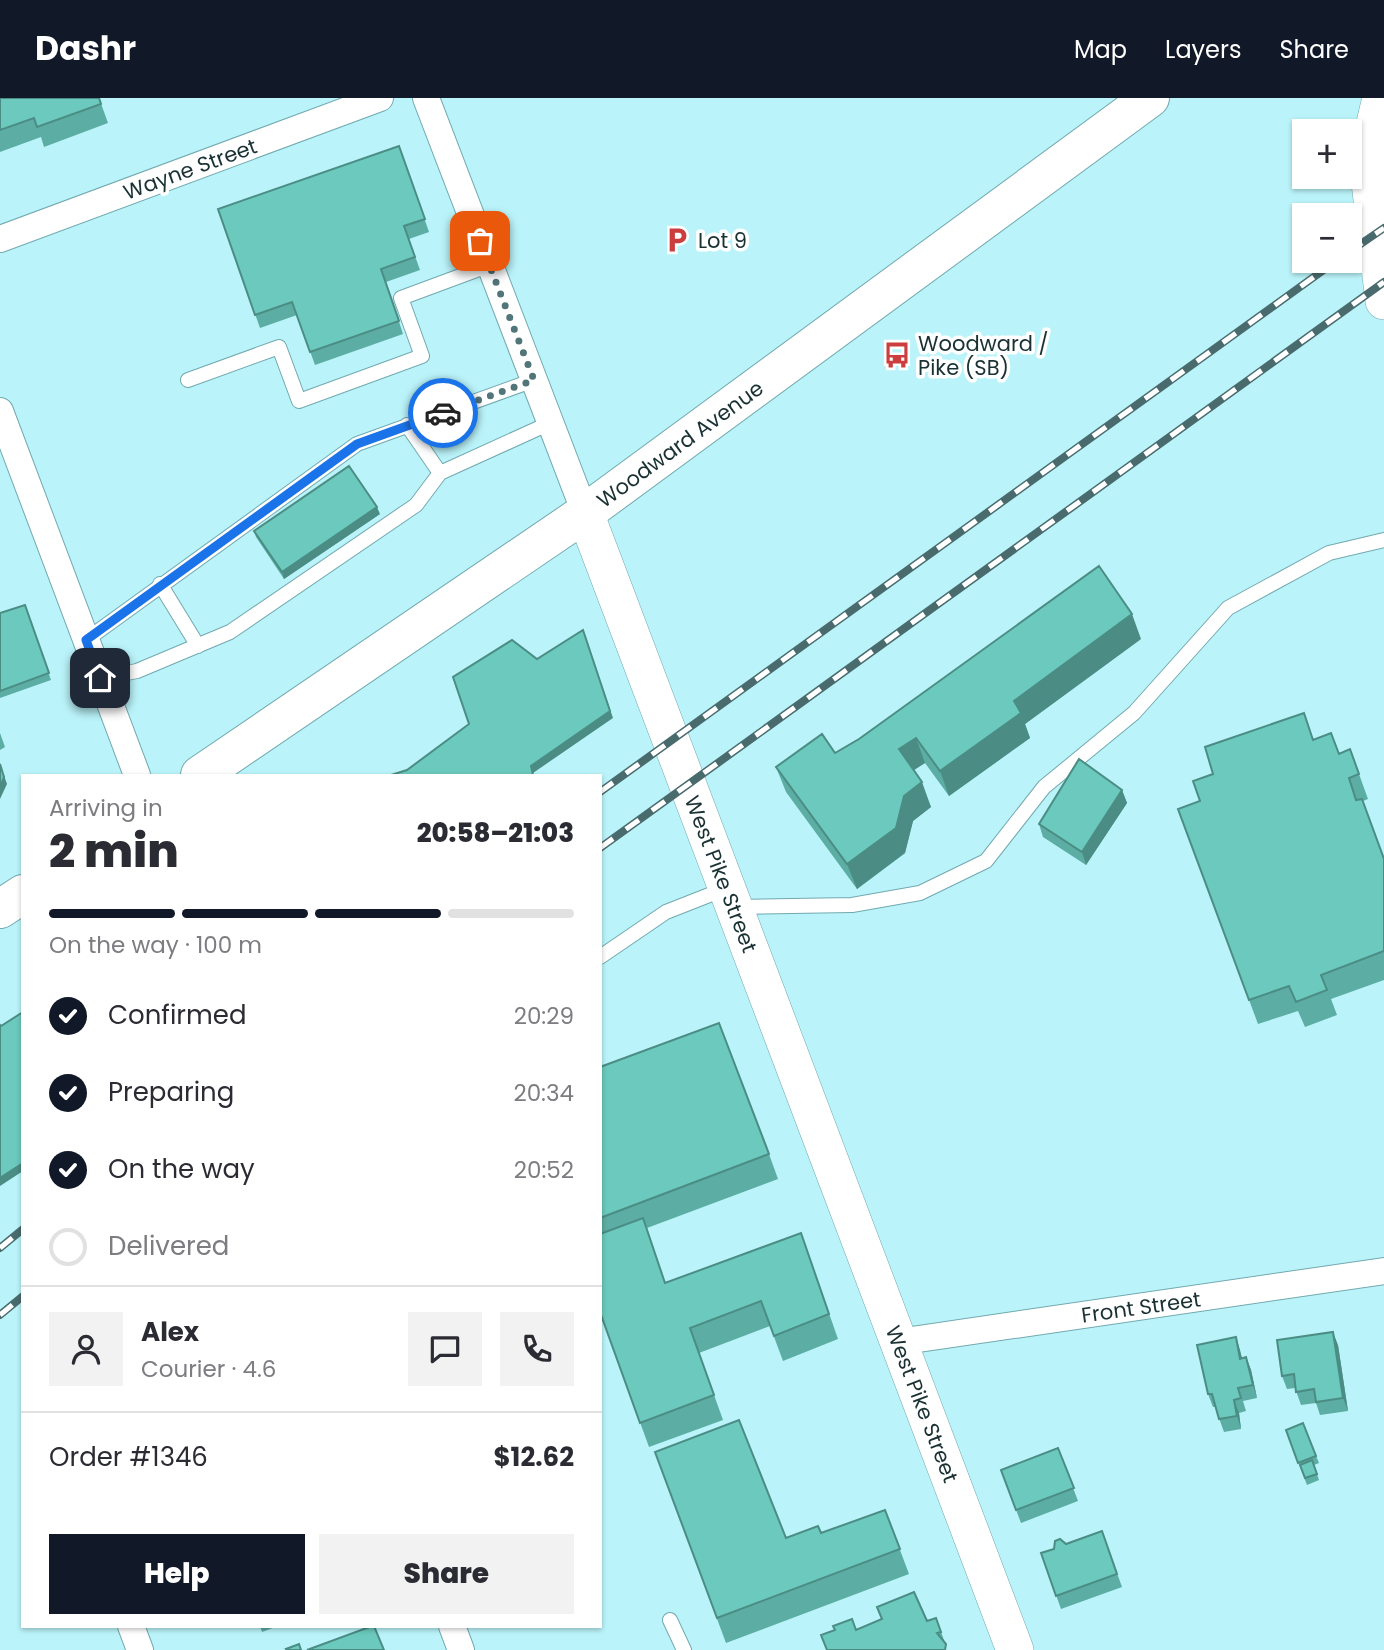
<!DOCTYPE html>
<meta charset="utf-8">
<style>
:root{--surface:#fff;--page:#f2f2f3;--text:#2b2b33;--muted:#7c7c81;--line:#e1e1e2;--accent:#111827}
body{margin:0;font-family:Poppins,sans-serif;background:var(--page);color:var(--text);height:100vh;display:flex;flex-direction:column;font-size:26px;white-space:nowrap}
*{box-sizing:border-box;margin:0}
p{font-size:23px;color:var(--muted)}
.icon{flex:none;width:38px;height:38px;fill:none;stroke:currentColor;stroke-width:2;stroke-linecap:round;stroke-linejoin:round}
.map{position:relative;flex:1;overflow:hidden}
.details{position:absolute;left:21px;top:676px;width:581px;height:854px;display:flex;flex-direction:column;background:var(--surface);border-radius:0px;box-shadow:0 2px 5px #0004}
.details>*{flex:none}
.buttons{position:absolute;left:1292px;top:21px;display:grid;gap:14px}
.buttons a{display:grid;place-items:center;width:70px;height:70px;border-radius:0px;background:var(--surface);box-shadow:0 2px 5px #0004;font-size:35px}
.pin{position:absolute;display:grid;place-items:center;width:60px;height:60px;color:#fff;margin:-30px;border-radius:14px;box-shadow:0 4px 10px #0006}
.courier{position:absolute;display:grid;place-items:center;width:70px;height:70px;margin:-35px;border:5px solid #1a73e8;border-radius:50%;background:#fff;color:#222;box-shadow:0 2px 9px #0007}
.headline em{font-style:normal;font-weight:800}
.headline div{display:flex;flex-direction:column-reverse}
.headline{display:flex;align-items:center;justify-content:space-between;height:119px;padding:0 28px}
h1{font-size:46px;font-weight:800;line-height:52px}
.bar{display:grid;grid-template-columns:repeat(4,1fr);gap:10px 7px;align-content:center;height:84px;padding:0 28px}
.bar i{height:9px;border-radius:5px;background:var(--line)}
.bar .on{background:var(--accent)}
.bar p{grid-column:span 4}
.line{display:flex;align-items:center;gap:18px;padding:0 28px;border-top:2px solid var(--line)}
.line div{flex:1}
.round{display:grid;place-items:center;flex:none;width:74px;height:74px;border-radius:0px;background:var(--page)}
ol{padding:0 28px;list-style:none}
li{display:flex;align-items:center;gap:21px;height:77px}
li p{margin-inline-start:auto}
li .icon{padding:7px;border-radius:50%;background:var(--accent);color:#fff;stroke-width:4}
li:last-child{color:var(--muted)}
li i{width:38px;height:38px;border:4px solid var(--line);border-radius:50%}
.action{display:flex;gap:14px;margin-top:auto;padding:14px 28px}
.action a{flex:1;height:80px;border-radius:0px;background:var(--accent);color:#fff;font-size:28px;font-weight:800;line-height:80px;text-align:center}
.action a+a{background:var(--page);color:var(--text)}
header{display:flex;align-items:center;gap:42px;box-sizing:border-box;height:98px;padding:0 35px;background:var(--accent);color:#fff}
header strong{font-size:33px}
nav{display:flex;gap:38px;margin-inline-start:auto;font-size:24px}
.map>svg:first-child{display:block}
.lines{fill:none;stroke-linecap:round;stroke-linejoin:round}
.lane-casing{stroke:#71a9af;stroke-width:16}
.street-casing{stroke:#71a9af;stroke-width:28}
.secondary-casing{stroke:#71a9af;stroke-width:38}
.primary-casing{stroke:#71a9af;stroke-width:40}
.lane{stroke:#fff;stroke-width:14}
.street{stroke:#fff;stroke-width:26}
.secondary{stroke:#fff;stroke-width:37}
.primary{stroke:#fff;stroke-width:38}
.rail-casing{stroke:#4a6b6e;stroke-width:8}
.rail{stroke:#fff;stroke-width:5;stroke-dasharray:16;stroke-linecap:butt}
.wall{fill:#5cada3}
.shaded-wall{fill:#4b8d84}
.building{fill:#6bc9bd;stroke:#4b8d84;stroke-width:2}
.done{stroke:#527579;stroke-width:7;stroke-dasharray:0 12.6}
.route{stroke:#1a73e8;stroke-width:9}
.labels{text-anchor:middle;dominant-baseline:central;stroke-width:7;stroke-linejoin:round;paint-order:stroke}
.street-label{font-size:21px;fill:#1a3133;stroke:#fff}
.poi-label{font-size:21px;fill:#1a3133;stroke:#fff;text-anchor:start}
</style>
<header>
<strong>Dashr</strong>
<nav><a>Map</a><a>Layers</a><a>Share</a></nav>
</header>
<div class="map">
<svg width="1384" height="1552" viewBox="0 0 1384 1552">
<rect width="100%" height="100%" fill="#baf4fa"/>
<g class="lines">
<g class="lane-casing">
<path id="lane" d="M188,282L279,249L299,303L422,258L401,200L490,167
M407,327L440,375
M160,486L198,548
M86,542L357,346L534,282
M100,580L137,573L230,534L416,407L440,375L550,325
M735,809L852,807L920,795L986,763L1044,689L1134,615L1228,510L1329,455L1384,442
M600,859L666,814L727,790
M670,1522L684,1552"/>
</g>
<g class="street-casing">
<path id="street" d="M426,0L585,415
M0,141L380,0
M0,313L137,677
M898,1244L1384,1173
M131,1528L140,1552
M452,1528L461,1552"/>
</g>
<g class="secondary-casing">
<path id="secondary" d="M1381,0L1367,59L1384,203
M585,415L1015,1552"/>
</g>
<g class="primary-casing">
<path id="primary" d="M200,677L585,415L1150,0
M0,811L23,796"/>
</g>
<use href="#lane" class="lane"/>
<use href="#street" class="street"/>
<use href="#secondary" class="secondary"/>
<use href="#primary" class="primary"/>
<g class="rail-casing">
<path id="rail" d="M1349,154L1384,130
M600,694L1336,163
M600,750L1384,184
M0,1150L23,1131
M0,1217L23,1198"/>
</g>
<use href="#rail" class="rail"/>
</g>
<path class="wall" d="M0,0H99L108,25L44,49L41,39L0,54Z
M399,48L429,134L409,141L420,172L386,184L403,236L315,267L297,217L260,230L218,111Z
M380,416L284,481L256,439L254,433Z
M25,507L51,582L0,600V515Z
M1141,541L1025,626L1030,640L949,698L925,665L913,672L931,709L913,723L905,755L857,791L786,694L776,669L835,655Z
M0,635L5,649L0,652Z
M1314,642L1339,656L1350,651L1368,701L1363,703L1384,761V882L1331,901L1337,917L1305,929L1298,913L1258,926L1178,711L1200,704Z
M1122,692L1127,705L1086,767L1043,739L1039,726Z
M600,969L769,1056L778,1081L647,1130L665,1185L801,1135L838,1241L783,1263L770,1228L699,1255L723,1322L649,1349L600,1214Z
M1236,1239L1242,1260L1246,1259L1251,1272L1257,1300L1243,1303L1246,1313L1239,1315L1241,1331L1224,1334L1215,1309H1213L1208,1296Z
M1338,1247L1348,1313L1320,1317L1316,1305L1301,1307L1295,1290L1287,1291L1282,1278Z
M1303,1325L1319,1365L1314,1367L1319,1382L1307,1387L1286,1332Z
M1058,1350L1078,1403L1021,1425L1001,1372Z
M655,1354L786,1440L821,1435L885,1412L909,1476L726,1545Z
M1102,1433L1122,1489L1061,1511L1041,1455Z
M936,1520L945,1545L856,1532L927,1523Z
M260,1528H278L262,1534Z"/>
<path class="shaded-wall" d="M377,409L380,416L284,481L282,474Z
M1132,516L1141,541L1025,626L1030,640L949,698L940,673L1014,603Z
M583,532L613,620L533,675V677L531,668Z
M916,640L925,665L908,676L899,651Z
M0,666L7,686L0,701Z
M922,684L931,709L913,723L905,755L857,791L847,766L904,698Z
M1122,692L1127,705L1086,767L1082,754Z
M23,1065V1073L0,1088V1080Z
M1333,1234L1338,1247L1348,1313L1343,1300Z
M1236,1239L1240,1252L1245,1274L1240,1261Z
M1246,1259L1251,1272L1257,1300L1253,1287Z
M1234,1302L1239,1315L1241,1331L1237,1318Z"/>
<path class="building" d="M0,0H99L101,6L37,29L34,20L0,32Z
M399,48L425,121L404,128L415,159L381,171L399,223L310,254L292,204L255,217L218,111Z
M349,368L377,409L282,474L254,433Z
M1099,468L1132,516L1014,603L1021,615L940,673L916,640L899,651L922,684L904,698L896,730L847,766L776,669L822,636L835,655L859,641Z
M25,507L49,575L0,593V515Z
M583,532L610,613L531,668L533,677H391L407,672L469,626L453,579L512,542L537,561Z
M1304,615L1313,642L1331,635L1339,656L1350,651L1359,676L1349,680L1356,702L1362,701L1384,761V853L1321,877L1327,892L1296,904L1289,888L1249,902L1178,711L1200,703L1193,683L1213,676L1205,649Z
M1079,661L1122,692L1082,754L1039,726Z
M0,666L4,679L0,689Z
M23,914V1065L0,1080V927L1,928Z
M719,925L769,1056L600,1120V969Z
M643,1120L665,1185L801,1135L829,1216L774,1238L761,1203L690,1230L714,1297L640,1325L600,1214V1136Z
M1333,1234L1343,1300L1316,1304L1314,1291L1296,1294L1294,1276L1282,1278L1277,1242Z
M1236,1239L1240,1261L1246,1259L1253,1287L1238,1290L1241,1300L1234,1302L1237,1318L1219,1321L1212,1296H1208L1197,1247Z
M739,1322L786,1440L818,1428L821,1435L885,1412L900,1451L717,1520L655,1354Z
M1303,1325L1316,1358L1298,1365L1286,1332Z
M1058,1350L1074,1390L1016,1412L1001,1372Z
M1312,1362L1317,1376L1305,1380L1300,1367Z
M1102,1433L1117,1476L1056,1498L1041,1455L1054,1451L1055,1443L1060,1441L1066,1446Z
M914,1494L927,1523L936,1520L941,1534L937,1535L946,1546L945,1552H827L821,1537L835,1532L833,1528L852,1521L856,1532L882,1521L877,1509Z
M372,1528H374L384,1552H307Z
M299,1546L301,1552H287L286,1551Z"/>
<g class="lines">
<path class="done" d="M443,315L534,282L480,143"/>
<path class="route" d="M100,580L86,542L357,346L443,315"/>
</g>
<defs>
<g id="parking-bare" transform="scale(2.1)"><path d="M-3.5-5.5H1a3.5 3.5 0 0 1 0 7H-1V5.5H-3.5ZM-1-3.4V-.6H.8a1.4 1.4 0 0 0 0-2.8Z" fill="#cc3d3e" stroke="#fff" stroke-width="2.5" paint-order="stroke"/></g>
<g id="bus-bare" transform="scale(2.1)"><path d="M-5-6H5V4H4V6H2V4H-2V6H-4V4H-5ZM-3.5-4V0h7V-4ZM-3.5 1.2v1.5H-2V1.2ZM2 1.2v1.5H3.5V1.2Z" fill="#cc3d3e" stroke="#fff" stroke-width="2.5" paint-order="stroke"/></g>
</defs>
<g fill-rule="evenodd">
<use href="#parking-bare" x="677" y="142"/>
<use href="#bus-bare" x="897" y="257"/>
</g>
<g class="labels">
<g class="street-label">
<text transform="translate(190 71) rotate(-20)">Wayne Street</text>
<text transform="translate(680 346) rotate(-36)">Woodward Avenue</text>
<text transform="translate(721 776) rotate(69)">West Pike Street</text>
<text transform="translate(1141 1209) rotate(-8)">Front Street</text>
<text transform="translate(922 1306) rotate(69)">West Pike Street</text>
</g>
<g class="poi-label">
<text x="698" y="142">Lot 9</text>
<text x="918" y="245">Woodward /<tspan x="918" dy="24">Pike (SB)</tspan></text>
</g>
</g>
</svg>
<div class="buttons">
<a>+</a>
<a>−</a>
</div>
<div class="pin" style="left:480px;top:143px;background:#ea580c"><svg class="icon" aria-label="bag" viewBox="0 0 24 24"><path d="M5 8h14l-1 12H6zM9 8a3 3 0 0 1 6 0"/></svg></div>
<div class="pin" style="left:100px;top:580px;background:#1f2937"><svg class="icon" aria-label="home" viewBox="0 0 24 24"><path d="M3 11l9-7 9 7M6 9v11h12V9"/></svg></div>
<div class="courier" style="left:443px;top:315px"><svg class="icon" aria-label="car" viewBox="0 0 24 24"><path d="M5 17H2v-5l4-1 3-4h7l3 4 3 1v5h-3M9 17h6M6 11h13"/><circle cx="7" cy="17" r="2"/><circle cx="17" cy="17" r="2"/></svg></div>
<section class="details">
<div class="headline"><div><h1>2 min</h1><p>Arriving in</p></div><em>20:58–21:03</em></div>
<div class="bar"><i class="on"></i><i class="on"></i><i class="on"></i><i></i><p>On the way · 100 m</p></div>
<ol>
<li><svg class="icon" aria-label="check" viewBox="0 0 24 24"><path d="M5 12l5 5 9-10"/></svg>Confirmed<p>20:29</p></li>
<li><svg class="icon" aria-label="check" viewBox="0 0 24 24"><path d="M5 12l5 5 9-10"/></svg>Preparing<p>20:34</p></li>
<li><svg class="icon" aria-label="check" viewBox="0 0 24 24"><path d="M5 12l5 5 9-10"/></svg>On the way<p>20:52</p></li>
<li><i></i>Delivered</li>
</ol>
<div class="line" style="height:126px"><a class="round"><svg class="icon" aria-label="person" viewBox="0 0 24 24"><circle cx="12" cy="8" r="4"/><path d="M4 21q1-7 8-7t8 7"/></svg></a><div><b>Alex</b><p>Courier · 4.6</p></div><a class="round"><svg class="icon" aria-label="chat" viewBox="0 0 24 24"><path d="M4 5h16v11H9l-5 4z"/></svg></a><a class="round"><svg class="icon" aria-label="phone" viewBox="0 0 24 24"><path d="M5 4h4l2 5-3 2q2 4 5 5l2-3 5 2v4C11 20 4 13 5 4z"/></svg></a></div>
<div class="line" style="height:91px"><div>Order #1346</div><b>$12.62</b></div>
<div class="action"><a>Help</a><a>Share</a></div>
</section>
</div>
